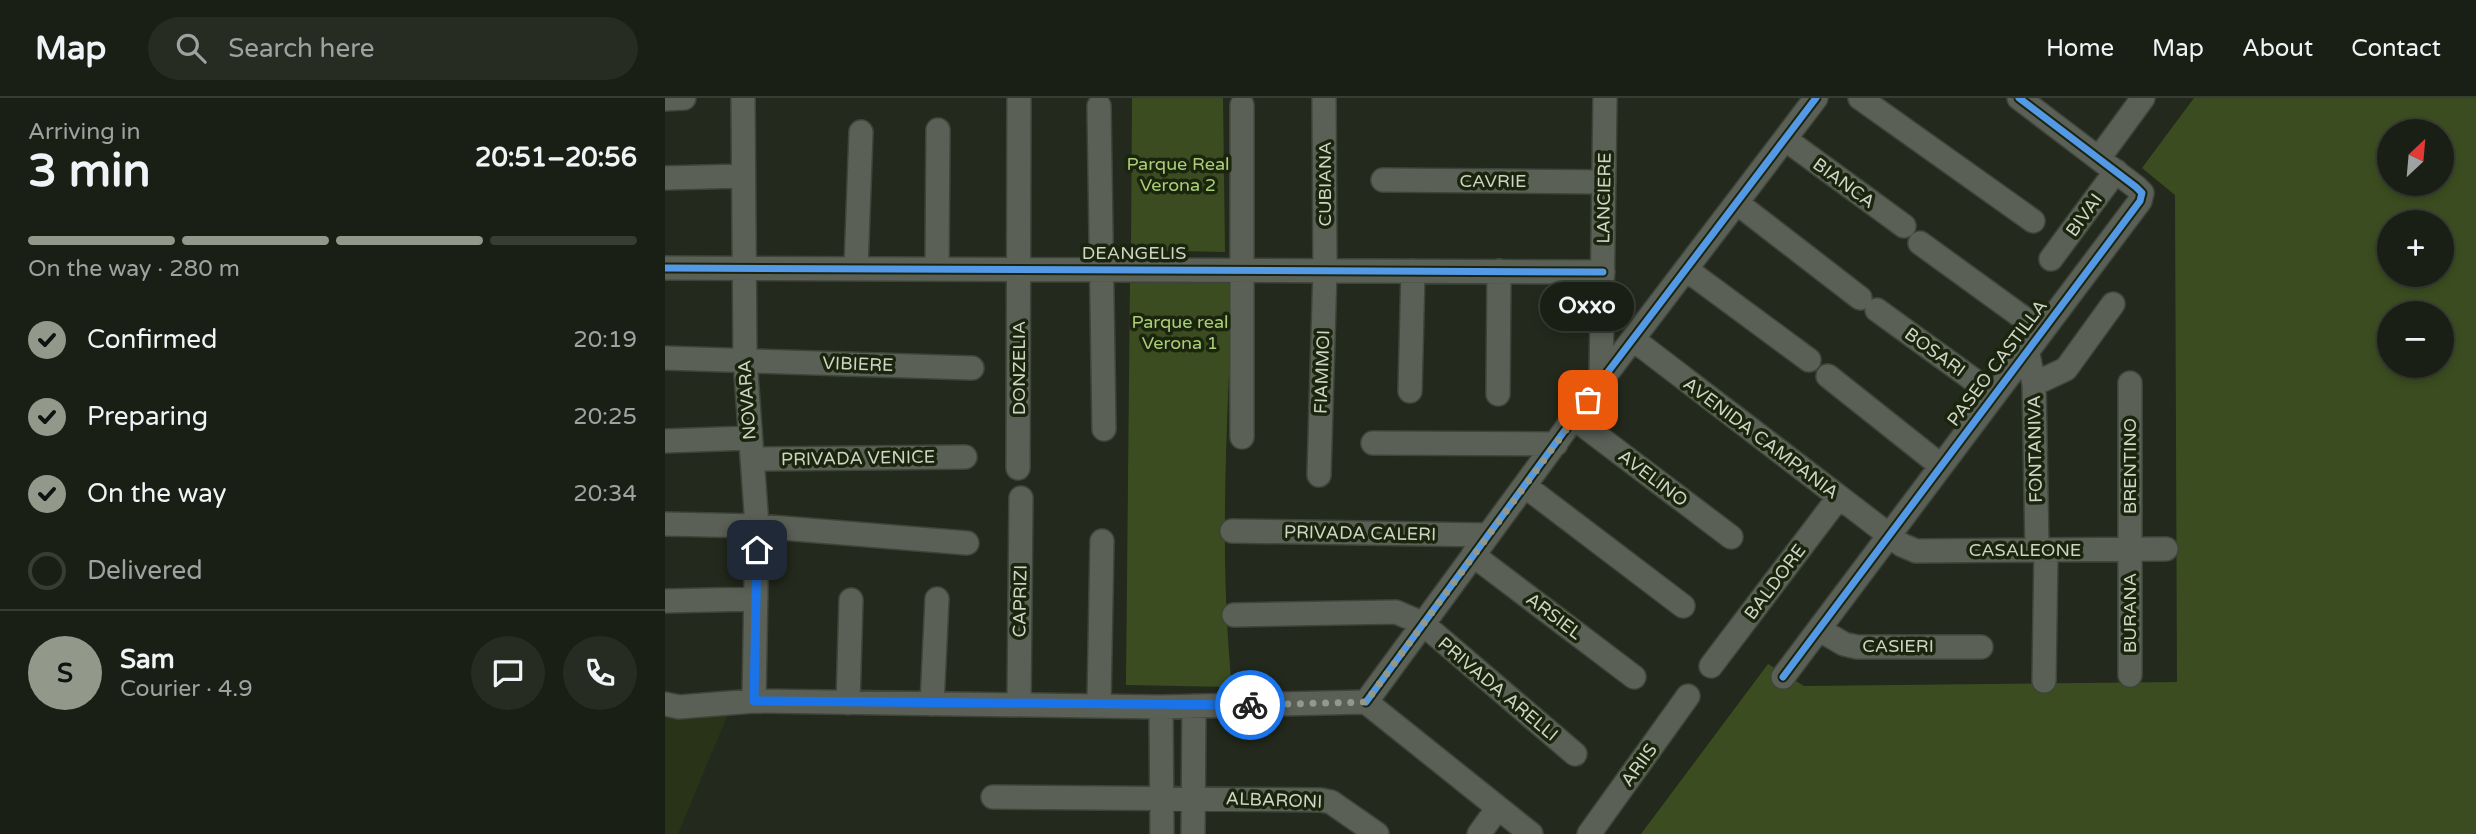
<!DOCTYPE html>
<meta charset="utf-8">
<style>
:root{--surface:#1a1f15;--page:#272c22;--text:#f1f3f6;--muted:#9fa2a0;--line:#383d34;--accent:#92988a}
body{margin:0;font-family:"Varela Round",sans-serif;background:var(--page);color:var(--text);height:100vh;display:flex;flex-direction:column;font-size:26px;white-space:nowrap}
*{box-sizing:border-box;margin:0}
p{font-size:23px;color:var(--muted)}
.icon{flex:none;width:38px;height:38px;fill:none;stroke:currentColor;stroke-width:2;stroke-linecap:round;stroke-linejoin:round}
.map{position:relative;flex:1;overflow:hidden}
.sheet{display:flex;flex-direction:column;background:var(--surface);width:665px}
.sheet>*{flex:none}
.needle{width:46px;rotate:26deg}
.fabs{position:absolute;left:1712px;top:21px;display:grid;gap:14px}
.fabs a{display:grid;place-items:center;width:77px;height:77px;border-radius:50%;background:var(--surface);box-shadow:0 4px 10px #0003,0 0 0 2px var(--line);font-size:35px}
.pin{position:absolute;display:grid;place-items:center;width:60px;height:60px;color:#fff;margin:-30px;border-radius:14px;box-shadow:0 4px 10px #0006}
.courier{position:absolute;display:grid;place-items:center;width:70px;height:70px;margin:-35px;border:5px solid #1a73e8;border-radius:50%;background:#fff;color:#222;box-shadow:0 2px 9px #0007}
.bubble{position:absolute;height:49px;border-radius:24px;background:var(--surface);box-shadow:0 4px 10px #0003,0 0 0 2px var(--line);font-size:23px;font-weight:700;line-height:49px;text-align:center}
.summary em{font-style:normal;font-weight:700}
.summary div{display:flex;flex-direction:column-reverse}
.summary{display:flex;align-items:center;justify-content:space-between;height:119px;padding:0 28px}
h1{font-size:46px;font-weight:700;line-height:52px}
.bar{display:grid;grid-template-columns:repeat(4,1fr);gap:10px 7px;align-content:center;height:84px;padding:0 28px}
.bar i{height:9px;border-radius:5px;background:var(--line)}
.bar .current{background:var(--accent)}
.bar p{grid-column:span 4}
.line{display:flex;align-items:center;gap:18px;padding:0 28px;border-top:2px solid var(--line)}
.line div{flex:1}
.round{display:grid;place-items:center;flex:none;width:74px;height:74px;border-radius:37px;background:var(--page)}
ol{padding:0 28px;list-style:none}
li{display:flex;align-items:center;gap:21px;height:77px}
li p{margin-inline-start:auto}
li .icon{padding:7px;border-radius:50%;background:var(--accent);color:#111;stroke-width:4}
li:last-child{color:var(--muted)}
li i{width:38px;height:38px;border:4px solid var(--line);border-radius:50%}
header{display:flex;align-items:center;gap:42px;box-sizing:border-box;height:98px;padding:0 35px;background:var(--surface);border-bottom:2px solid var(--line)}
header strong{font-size:33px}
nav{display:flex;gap:38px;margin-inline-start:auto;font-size:24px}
.search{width:490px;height:63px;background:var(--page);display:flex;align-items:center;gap:18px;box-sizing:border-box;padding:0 24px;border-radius:38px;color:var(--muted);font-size:26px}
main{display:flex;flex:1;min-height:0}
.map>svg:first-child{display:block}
.built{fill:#283318}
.green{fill:#3b4d20;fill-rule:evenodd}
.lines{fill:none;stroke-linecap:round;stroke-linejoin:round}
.minor-casing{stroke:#3e4439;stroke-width:26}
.minor{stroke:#5b6056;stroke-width:23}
.cycleway-casing{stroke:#1b240d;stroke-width:11}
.cycleway{stroke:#5399e6;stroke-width:7}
.done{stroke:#92988a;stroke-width:7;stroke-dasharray:0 12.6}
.route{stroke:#1a73e8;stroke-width:9}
.labels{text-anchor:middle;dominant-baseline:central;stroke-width:7;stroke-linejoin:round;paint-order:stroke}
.park-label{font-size:18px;fill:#aace78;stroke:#1b240d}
.street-label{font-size:18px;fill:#ced4c6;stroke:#1b240d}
</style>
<header>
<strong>Map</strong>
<div class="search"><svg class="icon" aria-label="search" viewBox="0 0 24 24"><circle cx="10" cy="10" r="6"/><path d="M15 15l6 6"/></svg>Search here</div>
<nav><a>Home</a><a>Map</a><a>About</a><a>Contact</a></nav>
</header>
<main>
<section class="sheet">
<div class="summary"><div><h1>3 min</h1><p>Arriving in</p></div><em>20:51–20:56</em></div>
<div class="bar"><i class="current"></i><i class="current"></i><i class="current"></i><i></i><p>On the way · 280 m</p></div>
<ol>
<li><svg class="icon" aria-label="check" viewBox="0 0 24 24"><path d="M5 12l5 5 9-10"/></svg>Confirmed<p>20:19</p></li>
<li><svg class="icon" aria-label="check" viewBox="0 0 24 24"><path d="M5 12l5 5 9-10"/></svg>Preparing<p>20:25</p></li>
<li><svg class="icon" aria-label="check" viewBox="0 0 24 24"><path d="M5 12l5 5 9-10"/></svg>On the way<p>20:34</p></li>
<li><i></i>Delivered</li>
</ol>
<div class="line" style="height:126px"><b class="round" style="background:var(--accent);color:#111">S</b><div><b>Sam</b><p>Courier · 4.9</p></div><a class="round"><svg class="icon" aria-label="chat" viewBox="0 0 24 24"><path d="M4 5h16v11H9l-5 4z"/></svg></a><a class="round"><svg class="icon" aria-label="phone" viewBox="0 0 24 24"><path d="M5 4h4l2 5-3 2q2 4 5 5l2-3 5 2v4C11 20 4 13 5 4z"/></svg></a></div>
</section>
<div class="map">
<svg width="1811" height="736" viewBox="0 0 1811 736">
<rect width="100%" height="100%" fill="#23291c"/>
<path class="built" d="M66,609L13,736H0V612Z"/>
<path class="green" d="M467,0H558L560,154L466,152Z
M1529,0H1811V736H976L1103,566L1139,588L1512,584L1510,97L1477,70ZM1724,33H1776V86H1724ZM1724,124H1776V177H1724ZM1724,215H1776V268H1724Z
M568,177C563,315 553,452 567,589L461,587L465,180Z"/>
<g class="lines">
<g class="minor-casing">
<path id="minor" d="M78,0L80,262L92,428L89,603
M1195,0L1368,123
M0,1L19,0
M434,8L439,331
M1120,41L1239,128
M1434,60L1478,0
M0,80L78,78
M718,82L939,84
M1072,105L1195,200
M1255,145L1375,232
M1386,161L1451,73
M0,170L938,174
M191,170L196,34
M272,170L273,32
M1022,172L1144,262
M1212,212L1328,296
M969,242L1237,447L1251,453L1501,451
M1362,251L1369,286L1372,452
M0,260L307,270
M1163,278L1275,367
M936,283L940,0
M1369,286L1401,271L1448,206
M745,293L748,173
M833,296L834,173
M910,321L1066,439
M577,339V7
M0,343L84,340
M708,345L891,346
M87,361L300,359
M353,370L354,0
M654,377L660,172L659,0
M860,388L1018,508
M0,426L92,428L302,445
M567,433L823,437
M808,457L969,579
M0,503L91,501
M569,517L731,514L757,525L910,656
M1155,532L1179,546L1192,549H1316
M1046,568L1174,399
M1465,577V285
M1118,579L1475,103L1477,95L1471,89L1354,0
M1379,583L1381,452
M701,604L936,283L1151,0
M701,604L866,736
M183,605L186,502
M0,606L14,609L89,603L496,609L701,604
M267,606L272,501
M354,606L356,400
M434,606L437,443
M496,609L497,736
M328,699L656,702L666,704L712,736
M528,736L529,608
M814,736L832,711
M924,736L1023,598"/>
</g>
<use href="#minor" class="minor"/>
<g class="cycleway-casing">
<path id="cycleway" d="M0,170L938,174
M1118,579L1475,103L1477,95L1471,89L1354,0
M701,604L936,283L1151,0"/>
</g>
<use href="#cycleway" class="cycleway"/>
</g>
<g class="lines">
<path class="done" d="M585,607L701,604L923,302"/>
<path class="route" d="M92,452L89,603L585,607"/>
</g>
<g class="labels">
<g class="park-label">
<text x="513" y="66">Parque Real<tspan x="513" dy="21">Verona 2</tspan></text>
<text x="515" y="224">Parque real<tspan x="515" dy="21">Verona 1</tspan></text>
</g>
<g class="street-label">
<text x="828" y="83">CAVRIE</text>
<text transform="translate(1179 85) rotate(36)">BIANCA</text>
<text transform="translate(660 86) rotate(-90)">CUBIANA</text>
<text transform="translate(939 100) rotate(-89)">LANCIERE</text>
<text transform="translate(1419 117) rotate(-54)">BIVAI</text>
<text x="469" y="155">DEANGELIS</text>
<text transform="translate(1270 254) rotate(36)">BOSARI</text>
<text transform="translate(1332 265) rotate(-53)">PASEO CASTILLA</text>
<text transform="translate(193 266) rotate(2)">VIBIERE</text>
<text transform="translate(354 270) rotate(-90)">DONZELIA</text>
<text transform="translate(657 274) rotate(-88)">FIAMMOI</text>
<text transform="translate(82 302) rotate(-94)">NOVARA</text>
<text transform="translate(1096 340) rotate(37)">AVENIDA CAMPANIA</text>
<text transform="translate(1370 351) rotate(-91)">FONTANIVA</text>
<text transform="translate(193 360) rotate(-1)">PRIVADA VENICE</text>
<text transform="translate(1465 368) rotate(-90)">BRENTINO</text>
<text transform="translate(988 380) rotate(37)">AVELINO</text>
<text transform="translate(695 435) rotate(1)">PRIVADA CALERI</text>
<text x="1360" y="452">CASALEONE</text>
<text transform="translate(1110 484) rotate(-53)">BALDORE</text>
<text transform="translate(355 503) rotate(-89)">CAPRIZI</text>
<text transform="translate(1465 515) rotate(-90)">BURANA</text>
<text transform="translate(889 518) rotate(37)">ARSIEL</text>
<text x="1233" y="548">CASIERI</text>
<text transform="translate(833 591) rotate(40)">PRIVADA ARELLI</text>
<text transform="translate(974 667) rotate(-54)">ARIIS</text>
<text transform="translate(609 702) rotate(2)">ALBARONI</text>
</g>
</g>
</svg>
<div class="fabs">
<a><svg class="needle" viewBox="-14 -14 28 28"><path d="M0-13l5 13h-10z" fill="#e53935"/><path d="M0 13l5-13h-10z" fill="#9fa2a0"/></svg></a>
<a>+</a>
<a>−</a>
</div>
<div class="pin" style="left:923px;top:302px;background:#ea580c"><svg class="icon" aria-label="bag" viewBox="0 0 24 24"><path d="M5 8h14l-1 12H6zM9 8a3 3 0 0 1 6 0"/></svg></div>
<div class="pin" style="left:92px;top:452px;background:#1f2937"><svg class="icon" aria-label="home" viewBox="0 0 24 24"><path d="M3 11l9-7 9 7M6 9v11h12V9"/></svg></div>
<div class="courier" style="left:585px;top:607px"><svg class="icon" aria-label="bike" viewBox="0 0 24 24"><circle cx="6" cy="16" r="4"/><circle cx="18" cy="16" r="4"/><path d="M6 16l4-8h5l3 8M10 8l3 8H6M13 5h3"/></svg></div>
<div class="bubble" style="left:875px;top:184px;width:94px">Oxxo</div>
</div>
</main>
